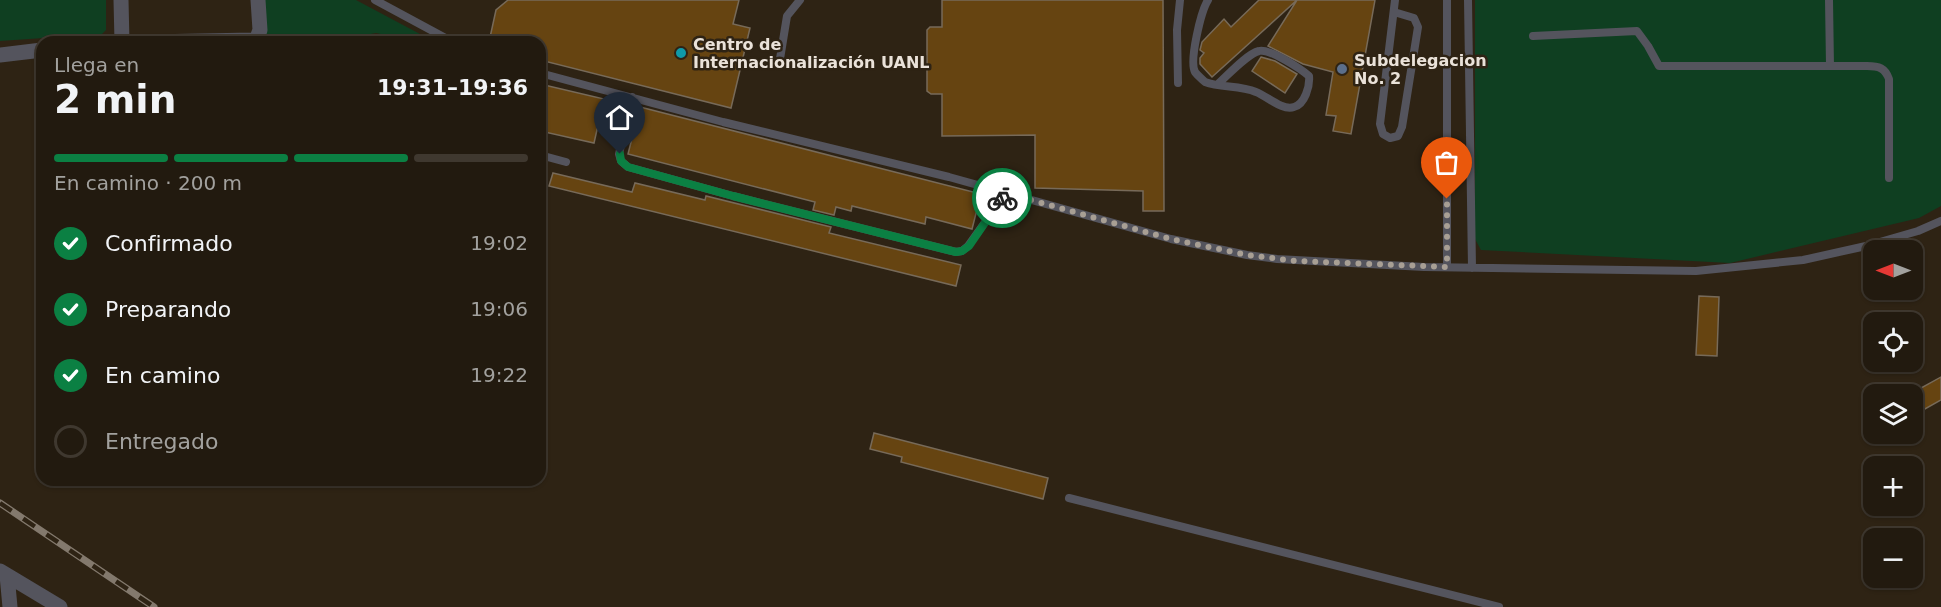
<!DOCTYPE html>
<html lang="es">
<meta charset="utf-8">
<style>
:root{--surface:#221a0f;--page:#2a2318;--text:#f1f3f6;--muted:#a2a19e;--line:#3f382f;--accent:#0b8043}
body{margin:0;font-family:"DejaVu Sans",sans-serif;background:var(--page);color:var(--text);height:100vh;display:flex;flex-direction:column;font-size:22px;white-space:nowrap}
*{box-sizing:border-box;margin:0}
p{font-size:20px;color:var(--muted)}
.icon{flex:none;width:33px;height:33px;fill:none;stroke:currentColor;stroke-width:2;stroke-linecap:round;stroke-linejoin:round}
.map{position:relative;flex:1;overflow:hidden}
.details{position:absolute;left:36px;top:36px;width:510px;height:450px;display:flex;flex-direction:column;background:var(--surface);border-radius:18px;box-shadow:0 2px 4px #0004,0 0 0 2px var(--line)}
.details>*{flex:none}
.needle{width:39px;rotate:270deg}
.fabs{position:absolute;left:1863px;top:240px;display:grid;gap:12px}
.fabs a{display:grid;place-items:center;width:60px;height:60px;border-radius:12px;background:var(--surface);box-shadow:0 2px 4px #0004,0 0 0 2px var(--line);font-size:30px}
.pin{position:absolute;display:grid;place-items:center;width:51px;height:51px;color:#fff;margin:-62px -26px;border-radius:50% 50% 50% 0;rotate:-45deg;box-shadow:0 0 6px #0007}
.pin .icon{rotate:45deg}
.courier{position:absolute;display:grid;place-items:center;width:60px;height:60px;margin:-30px;border:4px solid #0b8043;border-radius:50%;background:#fff;color:#222;box-shadow:0 2px 8px #0007}
.head em{font-style:normal;font-weight:700}
.head div{display:flex;flex-direction:column-reverse}
.head{display:flex;align-items:center;justify-content:space-between;height:102px;padding:0 18px}
h1{font-size:39px;font-weight:700;line-height:45px}
.bar{display:grid;grid-template-columns:repeat(4,1fr);gap:9px 6px;align-content:center;height:72px;padding:0 18px}
.bar i{height:8px;border-radius:4px;background:var(--line)}
.bar .current{background:var(--accent)}
.bar p{grid-column:span 4}
ol{padding:0 18px;list-style:none}
li{display:flex;align-items:center;gap:18px;height:66px}
li p{margin-inline-start:auto}
li .icon{padding:6px;border-radius:50%;background:var(--accent);color:#fff;stroke-width:4}
li:last-child{color:var(--muted)}
li i{width:33px;height:33px;border:3px solid var(--line);border-radius:50%}
.map>svg:first-child{display:block}
.green{fill:#0f3f21}
.building{fill:#641;stroke:#776a59;stroke-width:1.5}
.lines{fill:none;stroke-linecap:round;stroke-linejoin:round}
.lane{stroke:#54545d;stroke-width:8}
.street{stroke:#54545d;stroke-width:15}
.rail-casing{stroke:#83796d;stroke-width:7}
.rail{stroke:#2e2314;stroke-width:4.5;stroke-dasharray:14;stroke-linecap:butt}
.done{stroke:#a89f94;stroke-width:6;stroke-dasharray:0 10.8}
.route{stroke:#0b8043;stroke-width:8}
.culture-dot{fill:#0f9aa8;stroke:#2e2314;stroke-width:2}
.service-dot{fill:#5c6f8a;stroke:#2e2314;stroke-width:2}
.labels{text-anchor:middle;dominant-baseline:central;stroke-width:5;stroke-linejoin:round;paint-order:stroke}
.poi-label{font-size:16px;font-weight:bold;fill:#eae2d9;stroke:#2e2314;text-anchor:start}
</style>
<div class="map">
<svg width="1941" height="607" viewBox="0 0 1941 607">
<rect width="100%" height="100%" fill="#2e2314"/>
<path class="green" d="M0,0H106V30L102,34L0,41Z
M264,0H356L435,42H419L376,33L327,42H265Z
M1475,0H1941V206L1919,218L1730,263L1481,250L1475,239Z"/>
<path class="building" d="M508,0H739L733,24L750,28L731,108L540,60V42H489L496,10Z
M942,0H1163L1164,211H1143V191L1035,188V135L942,136V94H931L927,91V30L930,27H942Z
M1259,0H1297L1212,77L1200,64V58L1204,53L1200,50L1202,42L1224,19L1231,27Z
M1297,0H1375L1351,134L1333,131L1336,116L1326,115L1333,72L1303,64L1268,46Z
M1261,57L1275,61L1297,74L1285,93L1252,71Z
M540,84L604,99L594,143L540,131Z
M640,107L981,194L972,229L926,217L925,224L852,206L851,211L836,207L834,215L813,210L815,202L628,154Z
M553,173L632,192L635,183L705,200L706,196L831,227L829,233L961,265L956,286L549,186Z
M1699,296L1719,297L1717,356L1696,355Z
M1941,377V400L1916,414L1912,408V393Z
M874,433L1048,478L1043,499L901,462L902,457L870,449Z"/>
<g class="lines">
<path class="lane" d="M375,0L453,42
M1208,0C1201,11 1189,61 1195,72C1197,75 1203,80 1205,82C1221,88 1240,85 1256,92C1267,96 1282,111 1294,107C1305,104 1310,86 1309,76C1301,69 1269,48 1259,51C1247,54 1228,75 1218,84
M1468,0L1472,268
M1829,0L1830,66
M1394,12L1414,18L1418,27L1402,127L1398,136L1390,138L1383,134L1380,124L1395,0
M1533,36L1637,31L1648,46L1659,66H1867C1879,66 1885,68 1889,79V178
M1447,63L1469,62
M779,65L787,16L800,0
M540,73L723,122L949,177L1171,239L1247,255L1277,259L1424,267L1696,271L1803,260L1866,246L1918,231L1941,221
M1178,83L1177,30L1180,0
M632,97L619,154L621,161L628,167L733,196L956,252L962,251L968,246L1006,193
M540,155L566,162
M1447,267V0
M1069,498L1499,607"/>
<path class="street" d="M121,0L122,42
M148,42L253,40L257,38L260,30L258,0
M0,55L42,50
M0,571L60,607
M7,575L10,607"/>
<g class="rail-casing">
<path id="rail" d="M0,503L154,607"/>
</g>
<use href="#rail" class="rail"/>
</g>
<g class="lines">
<path class="done" d="M1002,198L1006,193L1171,239L1247,255L1296,261L1447,267V199"/>
<path class="route" d="M620,154L621,161L628,167L733,196L956,252L962,251L969,246L1002,198"/>
</g>
<circle class="culture-dot" cx="681" cy="53" r="6"/>
<circle class="service-dot" cx="1342" cy="69" r="6"/>
<g class="labels">
<g class="poi-label">
<text x="693" y="44">Centro de<tspan x="693" dy="18">Internacionalización UANL</tspan></text>
<text x="1354" y="60">Subdelegacion<tspan x="1354" dy="18">No. 2</tspan></text>
</g>
</g>
</svg>
<div class="fabs">
<a><svg class="needle" viewBox="-14 -14 28 28"><path d="M0-13l5 13h-10z" fill="#e53935"/><path d="M0 13l5-13h-10z" fill="#a2a19e"/></svg></a>
<a><svg class="icon" aria-label="locate" viewBox="0 0 24 24"><circle cx="12" cy="12" r="6"/><path d="M12 2v4M12 18v4M2 12h4M18 12h4"/></svg></a>
<a><svg class="icon" aria-label="layers" viewBox="0 0 24 24"><path d="M12 4l9 5-9 5-9-5zM3 14l9 5 9-5"/></svg></a>
<a>+</a>
<a>−</a>
</div>
<div class="pin" style="left:1447px;top:199px;background:#ea580c"><svg class="icon" aria-label="bag" viewBox="0 0 24 24"><path d="M5 8h14l-1 12H6zM9 8a3 3 0 0 1 6 0"/></svg></div>
<div class="pin" style="left:620px;top:154px;background:#1f2937"><svg class="icon" aria-label="home" viewBox="0 0 24 24"><path d="M3 11l9-7 9 7M6 9v11h12V9"/></svg></div>
<div class="courier" style="left:1002px;top:198px"><svg class="icon" aria-label="bike" viewBox="0 0 24 24"><circle cx="6" cy="16" r="4"/><circle cx="18" cy="16" r="4"/><path d="M6 16l4-8h5l3 8M10 8l3 8H6M13 5h3"/></svg></div>
<section class="details">
<div class="head"><div><h1>2 min</h1><p>Llega en</p></div><em>19:31–19:36</em></div>
<div class="bar"><i class="current"></i><i class="current"></i><i class="current"></i><i></i><p>En camino · 200 m</p></div>
<ol>
<li><svg class="icon" aria-label="check" viewBox="0 0 24 24"><path d="M5 12l5 5 9-10"/></svg>Confirmado<p>19:02</p></li>
<li><svg class="icon" aria-label="check" viewBox="0 0 24 24"><path d="M5 12l5 5 9-10"/></svg>Preparando<p>19:06</p></li>
<li><svg class="icon" aria-label="check" viewBox="0 0 24 24"><path d="M5 12l5 5 9-10"/></svg>En camino<p>19:22</p></li>
<li><i></i>Entregado</li>
</ol>
</section>
</div>
